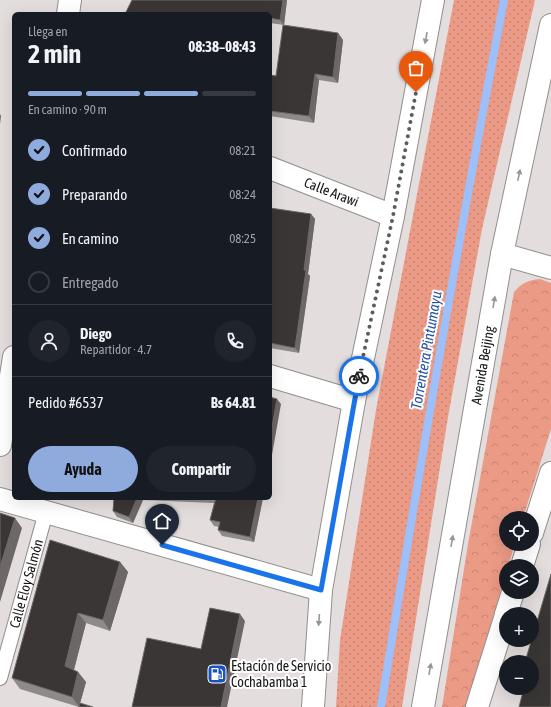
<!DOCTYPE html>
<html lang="es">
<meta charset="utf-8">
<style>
:root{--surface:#171b24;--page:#20242c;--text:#f1f3f6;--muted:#9ea1a6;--line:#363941;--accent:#8fabdd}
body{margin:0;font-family:"Asap Condensed",sans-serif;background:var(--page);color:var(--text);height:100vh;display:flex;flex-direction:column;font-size:15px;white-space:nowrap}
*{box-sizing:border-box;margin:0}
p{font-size:13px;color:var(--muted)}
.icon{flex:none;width:22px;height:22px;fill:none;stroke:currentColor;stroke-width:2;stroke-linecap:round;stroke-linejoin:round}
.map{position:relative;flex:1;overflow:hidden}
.sheet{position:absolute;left:12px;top:12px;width:260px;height:488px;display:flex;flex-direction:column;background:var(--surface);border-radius:6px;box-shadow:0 4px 16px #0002}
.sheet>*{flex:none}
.controls{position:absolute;left:499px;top:511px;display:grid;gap:8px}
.controls a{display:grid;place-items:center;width:40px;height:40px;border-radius:50%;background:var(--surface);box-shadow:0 4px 16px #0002;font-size:20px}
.pin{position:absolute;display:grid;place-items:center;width:34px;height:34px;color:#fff;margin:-41px -17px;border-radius:50% 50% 50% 0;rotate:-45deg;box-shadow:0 0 4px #0007}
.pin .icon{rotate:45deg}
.courier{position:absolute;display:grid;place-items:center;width:40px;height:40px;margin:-20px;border:3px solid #1a73e8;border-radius:50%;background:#fff;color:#222;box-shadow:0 1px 5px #0007}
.headline em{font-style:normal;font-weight:700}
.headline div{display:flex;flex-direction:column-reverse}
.headline{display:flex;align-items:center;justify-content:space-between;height:68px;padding:0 16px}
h1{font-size:26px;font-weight:700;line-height:30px}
.bar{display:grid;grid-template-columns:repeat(4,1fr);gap:6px 4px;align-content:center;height:48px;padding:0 16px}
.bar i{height:5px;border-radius:3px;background:var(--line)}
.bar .active{background:var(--accent)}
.bar p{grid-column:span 4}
.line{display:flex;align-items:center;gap:10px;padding:0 16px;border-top:1px solid var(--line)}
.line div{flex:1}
.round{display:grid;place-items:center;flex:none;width:42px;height:42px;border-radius:21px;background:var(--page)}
ol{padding:0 16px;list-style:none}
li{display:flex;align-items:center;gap:12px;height:44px}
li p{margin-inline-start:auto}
li .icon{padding:4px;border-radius:50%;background:var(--accent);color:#111;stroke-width:4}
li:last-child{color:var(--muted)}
li i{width:22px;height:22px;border:2px solid var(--line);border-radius:50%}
.primary-button{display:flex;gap:8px;margin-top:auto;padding:8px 16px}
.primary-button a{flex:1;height:46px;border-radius:24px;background:var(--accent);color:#111;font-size:16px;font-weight:700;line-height:46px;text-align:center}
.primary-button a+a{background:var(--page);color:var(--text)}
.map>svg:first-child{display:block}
.grass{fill:url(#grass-dots)}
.forest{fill:url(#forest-crowns)}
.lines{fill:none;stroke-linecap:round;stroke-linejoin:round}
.stream{stroke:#9ec0fa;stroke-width:8}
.lane-casing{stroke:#928e8d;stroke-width:16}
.street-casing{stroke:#928e8d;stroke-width:24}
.primary-casing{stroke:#928e8d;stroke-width:24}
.lane{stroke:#fff;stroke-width:14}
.street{stroke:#fff;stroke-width:22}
.primary{stroke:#fff;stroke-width:22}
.wall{fill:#8e8a89}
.shaded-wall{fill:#6d6867}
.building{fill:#3a3635;stroke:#6d6867}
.oneway{fill:#979696}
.done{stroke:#5e5b5b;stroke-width:4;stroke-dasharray:0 7.2}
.route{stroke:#1a73e8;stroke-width:5}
.labels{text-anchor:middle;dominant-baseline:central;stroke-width:4;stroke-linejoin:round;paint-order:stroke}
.street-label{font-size:14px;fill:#171515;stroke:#fff}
.poi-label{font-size:14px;fill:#171515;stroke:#fff;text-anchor:start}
.water-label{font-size:15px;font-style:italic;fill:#2452a6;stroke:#fff}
</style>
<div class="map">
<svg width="551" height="707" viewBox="0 0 551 707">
<defs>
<pattern id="grass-dots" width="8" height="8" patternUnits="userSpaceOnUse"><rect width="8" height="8" fill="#eb9a86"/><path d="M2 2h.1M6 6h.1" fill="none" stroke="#c98473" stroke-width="1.8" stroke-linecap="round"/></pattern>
<pattern id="forest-crowns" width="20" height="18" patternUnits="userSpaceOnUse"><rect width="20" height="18" fill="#eb9a86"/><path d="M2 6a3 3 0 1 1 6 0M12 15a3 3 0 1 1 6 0" fill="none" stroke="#c98473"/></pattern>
</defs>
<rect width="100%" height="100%" fill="#e3dedd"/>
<path class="grass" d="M454,0H535L482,229L448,417L402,707H336L340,640L376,410Z"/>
<path class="forest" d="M540,279L551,283V429L523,518H506V544H515L508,566H506V573L466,707H442L468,544L514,292C522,283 528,280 540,279Z"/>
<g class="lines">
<path class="stream" d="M381,707C419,471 459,235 504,0"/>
<g class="lane-casing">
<g id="lane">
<path id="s1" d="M0,678L46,512"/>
</g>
</g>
<g class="street-casing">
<g id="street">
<path d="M68,14L70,0"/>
<path id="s2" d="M270,168L393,216"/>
<path d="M502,254L551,268"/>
<path d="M270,376L354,401"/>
<path d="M0,445L14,357"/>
<path d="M0,499L321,590"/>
<path d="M532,533L551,473"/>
<path d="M522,566L529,544"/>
<path d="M506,614L513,592"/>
<path d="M477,707L506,615"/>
</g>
</g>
<g class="primary-casing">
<g id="primary">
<path d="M313,707L321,590L354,401L393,216L433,0"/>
<path id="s3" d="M423,707L502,254L551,25"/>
</g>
</g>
<use href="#lane" class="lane"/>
<use href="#street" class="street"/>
<use href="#primary" class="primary"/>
</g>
<path class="wall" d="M287,0L284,25L270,23V14H125Z
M338,33L343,40L338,83L319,80L314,123L270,116V75L276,76Z
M270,208L311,214L315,219L308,274L310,276L299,353L270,348Z
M114,498H263L254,542L222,536L218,530L219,527L214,526L210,520L214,503L143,500L133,523L117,517L113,511Z
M120,562L128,572L110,631L86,623L74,670L78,672L86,682L79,707L20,689L12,678Z"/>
<path class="shaded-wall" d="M283,0H287L284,25L280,20Z
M338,33L343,40L338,83L333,77Z
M315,74L319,80L314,123L309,116Z
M0,114L1,116L0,124Z
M311,214L315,219L308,274L310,276L299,353L295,348Z
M277,399L281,404L270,466V438Z
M137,498H142L143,500L133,523L129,517Z
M258,498H263L254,542L250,537Z
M15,518L22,528L0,602V567Z
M120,562L128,572L110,631L103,620Z
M78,613L86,623L72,677L65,666Z
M240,614L245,621L227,707H221Z
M78,672L86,682L79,707L72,697Z"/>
<path class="building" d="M132,0H283L280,20L270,18V14H237L230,13V14H125Z
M283,25L338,33L333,77L315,74L309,116L270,111V75L276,76Z
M270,208L311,214L304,270H306L295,348L270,343Z
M270,397L277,399L270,438Z
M114,498H137L129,517L113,511Z
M216,498H258L250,537L218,530L220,522L210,520Z
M0,513L15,518L0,567Z
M50,540L120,562L103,620L78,613L65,666L78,672L72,697L12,678Z
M551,574V707H519L524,688H532V662H525Z
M210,608L240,614L221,707H132L147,638L201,649Z
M80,703L93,707H79Z"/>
<defs><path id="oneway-solid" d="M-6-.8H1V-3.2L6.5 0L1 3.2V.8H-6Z"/></defs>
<g class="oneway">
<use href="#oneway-solid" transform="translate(426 38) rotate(101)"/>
<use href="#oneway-solid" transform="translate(519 175) rotate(-78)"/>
<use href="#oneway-solid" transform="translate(494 302) rotate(-80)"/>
<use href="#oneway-solid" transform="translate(452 541) rotate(-80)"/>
<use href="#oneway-solid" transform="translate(319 620) rotate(94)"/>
<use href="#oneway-solid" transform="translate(430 669) rotate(-80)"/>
</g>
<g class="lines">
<path class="done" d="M359,376L393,216L416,92"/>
<path class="route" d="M162,545L321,590L359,376"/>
</g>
<defs>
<g id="fuel-square" transform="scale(1)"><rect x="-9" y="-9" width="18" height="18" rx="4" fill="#1853bf" stroke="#fff"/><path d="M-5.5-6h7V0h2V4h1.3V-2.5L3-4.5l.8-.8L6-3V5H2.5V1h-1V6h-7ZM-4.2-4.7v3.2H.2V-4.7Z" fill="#fff"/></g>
</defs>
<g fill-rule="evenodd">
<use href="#fuel-square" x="217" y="674"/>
</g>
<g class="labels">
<g class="street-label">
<text stroke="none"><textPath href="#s2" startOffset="66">Calle Arawi</textPath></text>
<text stroke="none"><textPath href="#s3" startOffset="347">Avenida Beijing</textPath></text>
<text stroke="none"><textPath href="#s1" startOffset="98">Calle Eloy Salmón</textPath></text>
</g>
<g class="poi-label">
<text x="231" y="666">Estación de Servicio<tspan x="231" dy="16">Cochabamba 1</tspan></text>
</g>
<g class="water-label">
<text transform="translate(426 350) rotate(-80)">Torrentera Pintumayu</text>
</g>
</g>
</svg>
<div class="controls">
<a><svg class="icon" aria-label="locate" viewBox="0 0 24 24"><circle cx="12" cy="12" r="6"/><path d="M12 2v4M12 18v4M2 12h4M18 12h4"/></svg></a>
<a><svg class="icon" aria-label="layers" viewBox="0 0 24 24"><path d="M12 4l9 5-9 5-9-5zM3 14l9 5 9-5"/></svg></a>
<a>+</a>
<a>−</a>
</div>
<div class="pin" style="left:416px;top:92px;background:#ea580c"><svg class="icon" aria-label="bag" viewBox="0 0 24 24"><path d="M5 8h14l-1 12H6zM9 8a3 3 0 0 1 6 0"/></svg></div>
<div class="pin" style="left:162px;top:545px;background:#1f2937"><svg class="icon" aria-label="home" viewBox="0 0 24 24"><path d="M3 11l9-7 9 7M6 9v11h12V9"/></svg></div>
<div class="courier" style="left:359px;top:376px"><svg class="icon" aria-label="bike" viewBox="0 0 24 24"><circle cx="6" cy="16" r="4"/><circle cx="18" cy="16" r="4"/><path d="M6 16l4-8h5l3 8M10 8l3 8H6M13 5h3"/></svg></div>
<section class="sheet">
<div class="headline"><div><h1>2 min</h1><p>Llega en</p></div><em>08:38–08:43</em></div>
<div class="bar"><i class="active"></i><i class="active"></i><i class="active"></i><i></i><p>En camino · 90 m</p></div>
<ol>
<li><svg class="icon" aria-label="check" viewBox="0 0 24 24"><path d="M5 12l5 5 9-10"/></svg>Confirmado<p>08:21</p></li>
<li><svg class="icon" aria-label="check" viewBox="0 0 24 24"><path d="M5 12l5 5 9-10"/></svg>Preparando<p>08:24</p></li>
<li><svg class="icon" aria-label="check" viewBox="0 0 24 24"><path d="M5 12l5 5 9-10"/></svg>En camino<p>08:25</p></li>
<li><i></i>Entregado</li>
</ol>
<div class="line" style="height:72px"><a class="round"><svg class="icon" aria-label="person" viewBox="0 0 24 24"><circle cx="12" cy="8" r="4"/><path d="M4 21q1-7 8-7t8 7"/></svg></a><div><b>Diego</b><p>Repartidor · 4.7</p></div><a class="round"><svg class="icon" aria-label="phone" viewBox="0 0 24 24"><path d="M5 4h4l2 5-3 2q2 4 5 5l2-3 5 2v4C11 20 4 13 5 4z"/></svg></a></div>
<div class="line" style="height:52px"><div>Pedido #6537</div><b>Bs 64.81</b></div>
<div class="primary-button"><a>Ayuda</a><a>Compartir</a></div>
</section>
</div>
